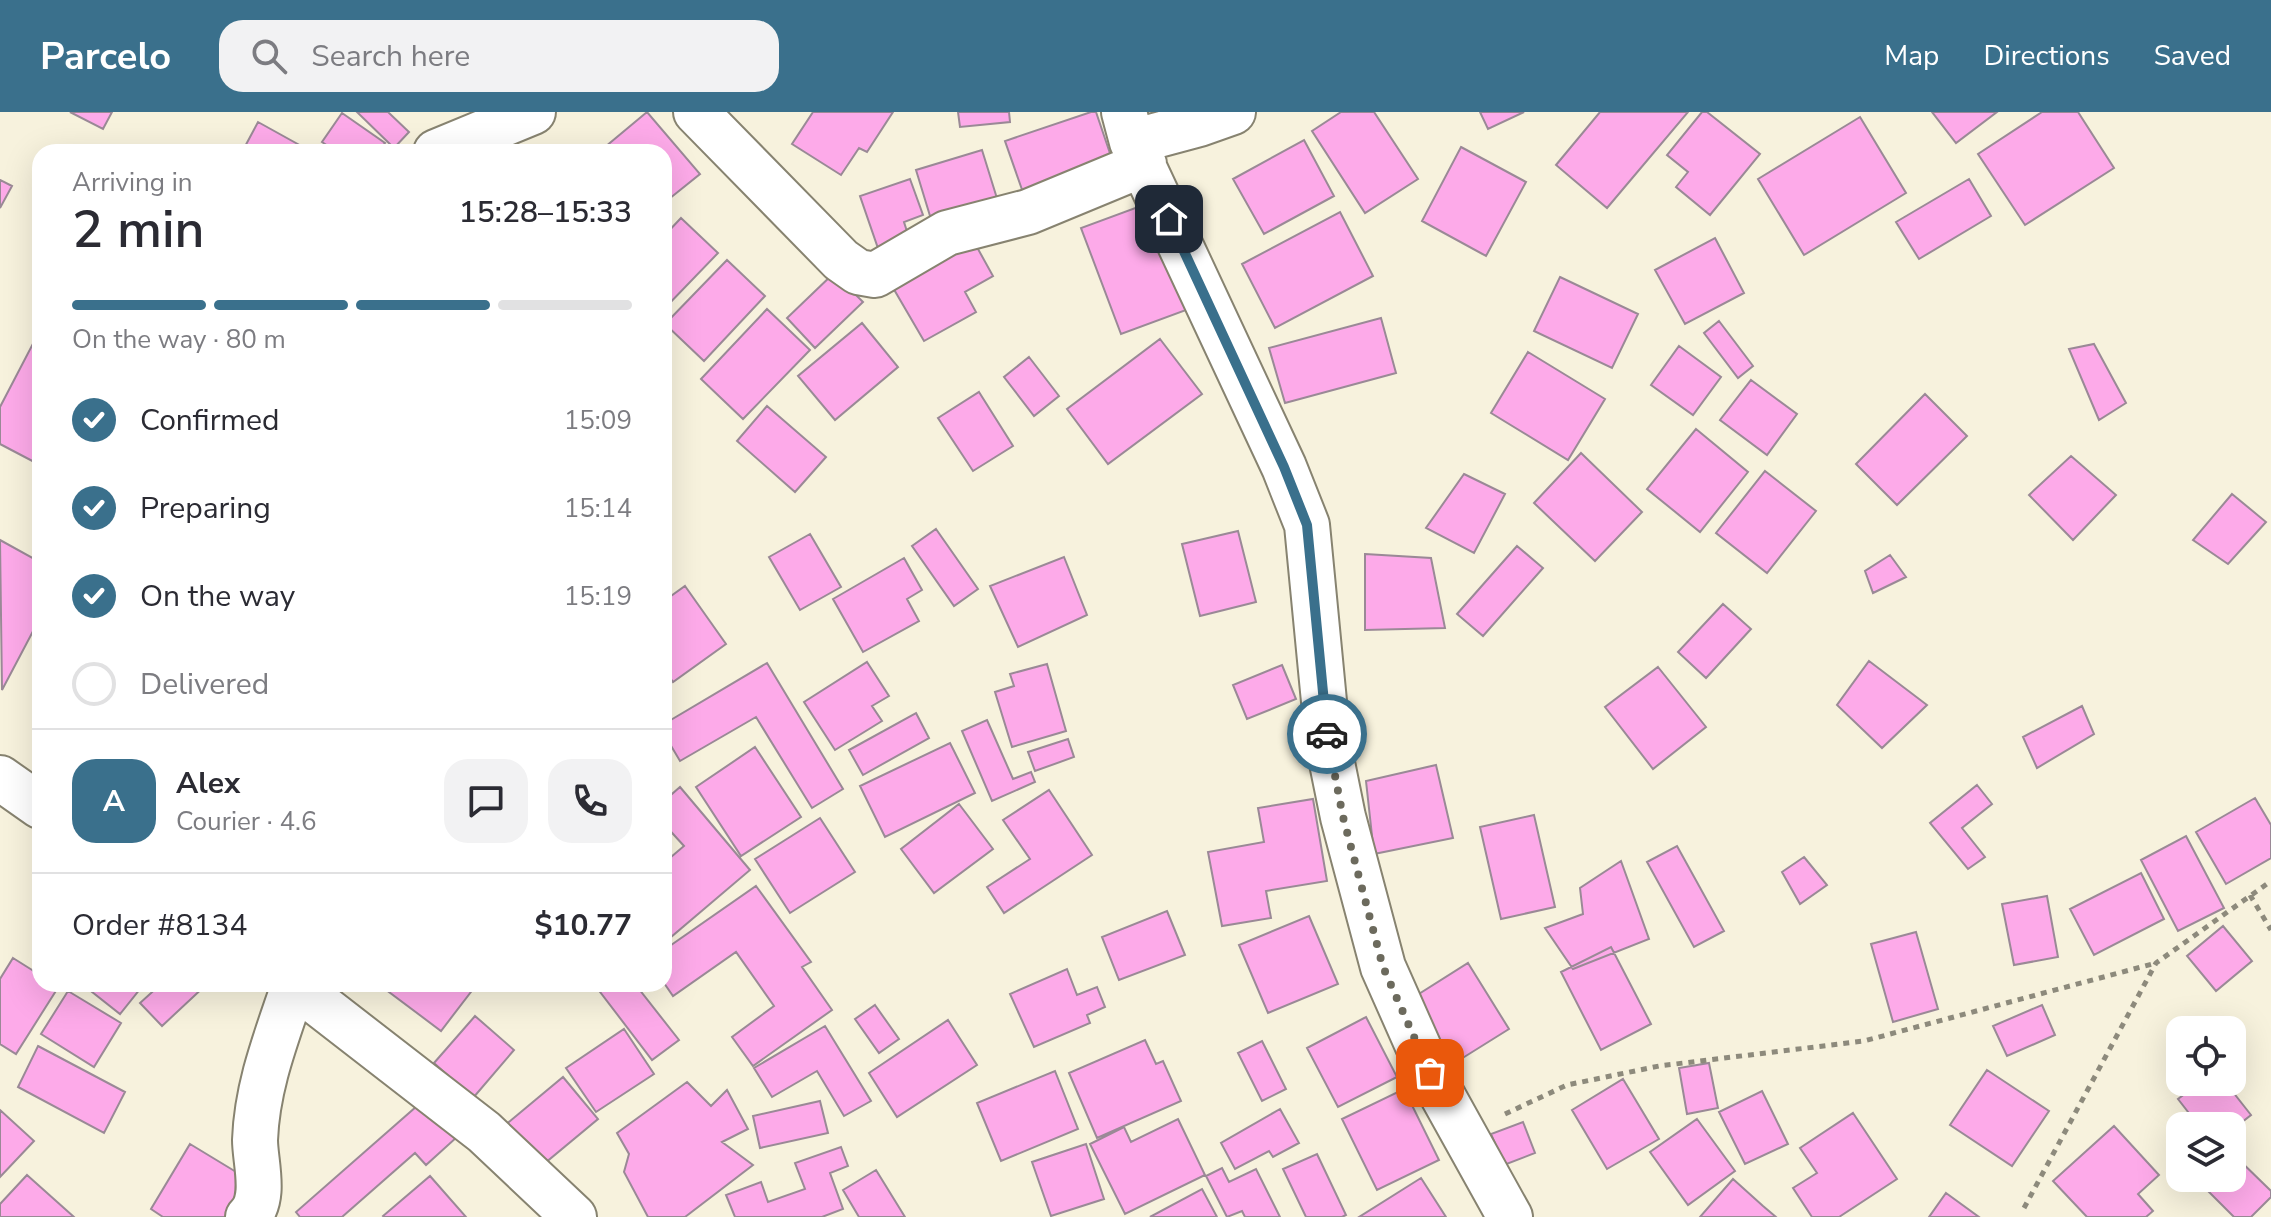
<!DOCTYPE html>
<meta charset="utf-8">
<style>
:root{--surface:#fff;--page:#f2f2f3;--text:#2b2b33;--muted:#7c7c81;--line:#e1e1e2;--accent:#3a708c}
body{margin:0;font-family:"Nunito Sans",sans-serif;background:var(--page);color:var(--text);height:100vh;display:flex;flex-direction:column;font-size:30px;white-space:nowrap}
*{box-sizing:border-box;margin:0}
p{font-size:26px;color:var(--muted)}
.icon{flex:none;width:44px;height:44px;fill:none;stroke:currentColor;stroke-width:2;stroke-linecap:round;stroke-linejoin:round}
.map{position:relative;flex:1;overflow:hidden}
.side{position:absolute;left:32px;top:32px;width:640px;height:848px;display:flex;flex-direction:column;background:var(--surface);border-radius:24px;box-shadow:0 8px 32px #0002}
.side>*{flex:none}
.buttons{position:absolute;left:2166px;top:904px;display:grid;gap:16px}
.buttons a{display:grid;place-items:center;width:80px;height:80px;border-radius:16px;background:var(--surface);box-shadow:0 8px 32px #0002;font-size:40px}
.pin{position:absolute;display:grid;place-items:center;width:68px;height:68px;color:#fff;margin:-34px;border-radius:16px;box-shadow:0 4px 12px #0006}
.courier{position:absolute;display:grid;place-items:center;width:80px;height:80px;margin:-40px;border:6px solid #3a708c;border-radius:50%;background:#fff;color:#222;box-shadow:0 2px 10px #0007}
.summary em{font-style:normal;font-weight:600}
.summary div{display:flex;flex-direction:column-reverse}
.summary{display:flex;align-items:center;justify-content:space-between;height:136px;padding:0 40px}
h1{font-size:52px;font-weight:600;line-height:60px}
.bar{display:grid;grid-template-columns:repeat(4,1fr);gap:12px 8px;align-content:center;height:96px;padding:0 40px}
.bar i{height:10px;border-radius:6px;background:var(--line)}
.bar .active{background:var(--accent)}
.bar p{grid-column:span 4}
.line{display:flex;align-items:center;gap:20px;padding:0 40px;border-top:2px solid var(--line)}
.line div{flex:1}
.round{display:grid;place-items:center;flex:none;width:84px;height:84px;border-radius:24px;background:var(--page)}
ol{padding:0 40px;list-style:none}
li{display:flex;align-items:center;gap:24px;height:88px}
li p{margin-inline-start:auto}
li .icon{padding:8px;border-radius:50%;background:var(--accent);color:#fff;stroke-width:4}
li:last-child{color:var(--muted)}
li i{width:44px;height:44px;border:4px solid var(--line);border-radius:50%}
header{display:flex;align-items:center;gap:48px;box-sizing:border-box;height:112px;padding:0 40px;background:var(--accent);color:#fff}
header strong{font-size:38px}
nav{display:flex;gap:44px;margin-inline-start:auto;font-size:28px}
.search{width:560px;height:72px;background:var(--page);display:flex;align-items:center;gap:20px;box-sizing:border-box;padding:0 28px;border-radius:24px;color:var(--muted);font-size:30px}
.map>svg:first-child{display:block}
.building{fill:#fdaae9;stroke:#9a8996;stroke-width:2}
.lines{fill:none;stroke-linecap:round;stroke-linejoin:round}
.minor-casing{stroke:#878370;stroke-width:48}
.path{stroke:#8d8a7c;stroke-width:5;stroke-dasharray:6 6;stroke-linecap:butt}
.minor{stroke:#fff;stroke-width:44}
.done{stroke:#6c6a5d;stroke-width:8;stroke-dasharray:0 14.4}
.route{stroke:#3a708c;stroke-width:10}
</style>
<header>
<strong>Parcelo</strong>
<div class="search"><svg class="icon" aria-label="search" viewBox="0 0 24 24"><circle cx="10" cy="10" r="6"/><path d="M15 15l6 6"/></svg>Search here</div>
<nav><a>Map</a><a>Directions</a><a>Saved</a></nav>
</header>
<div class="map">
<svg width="2271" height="1105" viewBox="0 0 2271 1105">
<rect width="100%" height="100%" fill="#f7f2dd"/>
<path class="building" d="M70,0H112L103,17Z
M357,0H388L409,20L394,36Z
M647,0L700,62L664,91V40H599Z
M813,0H893L867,40L859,36L841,63L792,32Z
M958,0H1009L1010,10L960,15Z
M1091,0H1096L1116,59L1026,89L1005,29Z
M1341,0H1374L1418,67L1365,101L1312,19Z
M1480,0H1524L1488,17Z
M1600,0H1688L1607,96L1556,53Z
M1702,0H1707L1760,42L1710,103L1676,75L1688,60L1667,43Z
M1932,0H1997L1956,31Z
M2042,0H2078L2114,56L2025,113L1978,42Z
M342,1L385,31L378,40H337L322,30Z
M1860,5L1906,81L1804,143L1758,67Z
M258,10L312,40H242Z
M1304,28L1334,84L1264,122L1233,67Z
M1461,35L1526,70L1486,144L1422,109Z
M982,38L1000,96L934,117L916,58Z
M910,67L923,103L904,110L912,135L881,145L860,84Z
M1969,67L1991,104L1919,147L1896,110Z
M0,68L12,74L0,96Z
M1157,88L1197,194L1121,222L1081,116Z
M1340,100L1373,164L1275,216L1242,152Z
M681,106L718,141L664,197V124Z
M1715,126L1744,181L1685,212L1655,158Z
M973,128L993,164L965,180L976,200L924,229L892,174Z
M727,148L765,184L704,249L665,212Z
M834,161L863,190L815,236L787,206Z
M1560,165L1638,202L1612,256L1534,219Z
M767,197L810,238L743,307L701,267Z
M1381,206L1396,261L1285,291L1269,236Z
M1719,209L1753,254L1738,266L1704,221Z
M862,211L898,255L835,308L798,264Z
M38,222L40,223V353L0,332V295Z
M1160,227L1202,282L1108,352L1067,297Z
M2094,232L2126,291L2099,308L2069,237Z
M1679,234L1721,265L1693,303L1651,273Z
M1528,240L1605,287L1568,348L1491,301Z
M1029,245L1059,284L1034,304L1004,265Z
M1751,268L1797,302L1767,343L1720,308Z
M979,280L1013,334L973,359L938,306Z
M1925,282L1967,324L1897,393L1856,352Z
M767,294L826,345L795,380L737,329Z
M1696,317L1748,360L1700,420L1647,377Z
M1581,341L1642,400L1595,449L1534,391Z
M2071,344L2116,383L2073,428L2029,383Z
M1765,359L1816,399L1767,461L1716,421Z
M1464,362L1505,382L1474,441L1426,416Z
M2232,382L2266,410L2228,452L2193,428Z
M936,417L978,477L954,494L912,434Z
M1238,419L1256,490L1200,504L1182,432Z
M810,422L841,475L800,498L769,445Z
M0,428L40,450V506L2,578Z
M1517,434L1543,456L1483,524L1457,502Z
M1365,442L1431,446L1445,516L1365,518Z
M1890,443L1906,465L1873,481L1865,459Z
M1064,445L1087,503L1018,535L990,474Z
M904,446L922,478L907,487L919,509L863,540L833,487Z
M685,474L726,532L673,570L664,557V489Z
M1723,492L1751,517L1706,566L1678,540Z
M1869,549L1927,593L1882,636L1837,593Z
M867,550L889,584L872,594L882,609L835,638L804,590Z
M767,551L843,677L812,696L756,605L680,649L664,622V612Z
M1047,552L1066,619L1012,635L995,580L1014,574L1010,562Z
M1282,553L1296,587L1247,607L1233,573Z
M1658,555L1706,615L1653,657L1605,595Z
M2082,594L2094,622L2037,656L2023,625Z
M916,601L929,626L863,663L849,638Z
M987,608L1013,667L1031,660L1035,670L992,689L962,619Z
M1068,627L1074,645L1035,659L1028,640Z
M950,631L975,681L885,725L860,674Z
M755,635L801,705L741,744L696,675Z
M1436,653L1453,726L1374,742L1366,669Z
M1977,673L1992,692L1962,716L1985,745L1968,757L1930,711Z
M680,675L750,758L671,825L664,817V751L684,734L664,712V689Z
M1049,678L1092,743L1004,801L987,775L1030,747L1003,708Z
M2255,686L2271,713V746L2226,772L2196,720Z
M1313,687L1327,769L1266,779L1271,806L1222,814L1208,740L1264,730L1258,696Z
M959,692L993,737L934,781L901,737Z
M1534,703L1555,795L1501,807L1480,715Z
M820,706L855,760L790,801L755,747Z
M2186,724L2224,796L2178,819L2141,748Z
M1677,734L1724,819L1694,835L1647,750Z
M1804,745L1827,773L1800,792L1782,760Z
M1621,749L1649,827L1573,857L1545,816L1583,802L1580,776Z
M2141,761L2164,807L2094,843L2070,797Z
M756,774L811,850L802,855L832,898L753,954L732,925L774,894L736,840L673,884L664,871V838Z
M2047,784L2058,845L2014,853L2002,792Z
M1167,799L1185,843L1119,868L1102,825Z
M1309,804L1338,872L1268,901L1239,833Z
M2223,814L2252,849L2216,879L2187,844Z
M1916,820L1938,897L1893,910L1871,832Z
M1611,835L1651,912L1601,938L1561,860Z
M13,846L40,863V872L59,874L16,942L0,932V867Z
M1468,851L1509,917L1445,957L1403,892Z
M1067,857L1077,883L1097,875L1105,895L1087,903L1090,911L1034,935L1010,882Z
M82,872H144L120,902Z
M161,872H207L162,914L140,891Z
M389,872H477L441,919L385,877Z
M594,872H635L679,928L652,948Z
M68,879L121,911L94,955L41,922Z
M875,893L899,927L879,941L855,907Z
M2042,893L2055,923L2007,944L1993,914Z
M475,904L514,938L473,986L434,951Z
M1366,905L1397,965L1338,995L1307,936Z
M948,908L977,953L897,1005L869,961Z
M825,914L871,989L844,1004L817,959L772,985L754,956Z
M624,917L654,962L596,1000L566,956Z
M1145,928L1156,952L1163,949L1181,989L1097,1026L1069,961Z
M1262,929L1286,977L1262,989L1238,941Z
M38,934L125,980L104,1021L18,975Z
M1709,951L1718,996L1687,1002L1679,956Z
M1987,958L2049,999L2012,1054L1950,1013Z
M1055,959L1078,1017L1001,1049L977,991Z
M563,965L598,1007L533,1061L498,1019Z
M1623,967L1659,1027L1607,1057L1572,998Z
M687,970L711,994L727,978L748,1017L722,1030L753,1053L685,1105H648L624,1060L629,1042L617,1021Z
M2201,970H2225L2251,1003L2232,1018V1014H2199L2178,987Z
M1404,977L1439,1048L1377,1078L1342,1007Z
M1762,979L1788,1032L1745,1052L1719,1000Z
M425,987L457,1025L426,1053L415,1041L342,1105H300L296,1100Z
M820,989L828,1021L760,1036L753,1004Z
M1280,997L1299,1031L1273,1045L1269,1039L1235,1057L1221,1031Z
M0,998L34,1029L0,1065Z
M1853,1001L1897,1067L1839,1105H1812L1793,1076L1817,1061L1800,1036Z
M1178,1007L1205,1063L1125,1102L1090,1032L1124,1015L1131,1030Z
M1697,1007L1735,1059L1688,1093L1650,1040Z
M1523,1010L1535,1041L1504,1053L1491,1022Z
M2114,1014L2159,1063L2138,1082L2153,1099L2146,1105H2087L2053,1069Z
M190,1032L251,1069L229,1105H163L151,1097Z
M1086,1032L1104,1087L1051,1104L1032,1050Z
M841,1035L848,1054L830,1061L843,1097L822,1105H735L726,1083L761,1070L768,1090L805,1077L795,1051Z
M2232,1041L2271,1079V1085L2251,1105H2234L2198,1069L2201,1066H2232Z
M1317,1042L1346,1103L1342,1105H1306L1283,1057Z
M1222,1056L1229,1070L1256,1057L1280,1105H1245L1242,1099L1227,1105L1206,1064Z
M876,1058L905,1105H859L843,1078Z
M27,1063L74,1105H0V1092Z
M430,1064L466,1105H384L383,1104Z
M1421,1066L1446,1105H1359Z
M1733,1067L1763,1094L1776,1105H1700Z
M1202,1077L1217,1105H1150Z
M1946,1081L1979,1105H1929Z"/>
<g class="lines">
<g class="minor-casing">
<path id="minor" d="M696,0L841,148L858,160L875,163L947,121L1028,100L1144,52
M1124,0L1132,30L1284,355L1307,413L1328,631L1343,705L1383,855L1430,961L1510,1105
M1132,30L1199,12L1233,0
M436,40L533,0
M0,666L40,694
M293,872L484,1020L574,1105
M248,1105C267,1087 255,1050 255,1028C257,973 277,924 294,873"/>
</g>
<path class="path" d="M2250,783L2271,818
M1505,1002L1567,973L1659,954L1864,929L2156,851
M2024,1096L2156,851L2271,769"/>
<use href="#minor" class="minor"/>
</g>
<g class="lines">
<path class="done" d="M1327,622L1343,705L1383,855L1430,961"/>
<path class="route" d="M1169,107L1284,355L1307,413L1327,622"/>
</g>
</svg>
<div class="buttons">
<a><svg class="icon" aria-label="locate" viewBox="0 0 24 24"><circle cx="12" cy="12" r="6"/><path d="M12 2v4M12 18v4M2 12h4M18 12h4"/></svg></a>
<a><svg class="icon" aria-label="layers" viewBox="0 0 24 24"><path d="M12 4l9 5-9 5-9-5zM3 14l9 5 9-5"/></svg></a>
</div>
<div class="pin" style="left:1430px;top:961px;background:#ea580c"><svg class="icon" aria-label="bag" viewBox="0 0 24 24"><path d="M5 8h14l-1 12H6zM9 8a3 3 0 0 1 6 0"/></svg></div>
<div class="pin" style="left:1169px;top:107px;background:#1f2937"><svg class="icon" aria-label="home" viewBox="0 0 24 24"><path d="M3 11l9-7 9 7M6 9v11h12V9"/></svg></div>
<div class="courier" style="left:1327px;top:622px"><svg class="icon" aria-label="car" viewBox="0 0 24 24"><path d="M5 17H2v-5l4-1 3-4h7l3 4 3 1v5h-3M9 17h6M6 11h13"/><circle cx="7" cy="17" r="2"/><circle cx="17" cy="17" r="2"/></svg></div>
<section class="side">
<div class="summary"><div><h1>2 min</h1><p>Arriving in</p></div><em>15:28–15:33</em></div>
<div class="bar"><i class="active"></i><i class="active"></i><i class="active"></i><i></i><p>On the way · 80 m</p></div>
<ol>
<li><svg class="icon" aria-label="check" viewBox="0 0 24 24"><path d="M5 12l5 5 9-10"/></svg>Confirmed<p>15:09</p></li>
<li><svg class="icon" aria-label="check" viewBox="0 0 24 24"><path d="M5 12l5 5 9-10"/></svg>Preparing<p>15:14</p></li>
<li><svg class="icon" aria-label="check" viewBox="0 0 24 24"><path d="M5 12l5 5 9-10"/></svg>On the way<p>15:19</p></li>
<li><i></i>Delivered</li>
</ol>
<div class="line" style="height:144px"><b class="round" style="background:var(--accent);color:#fff">A</b><div><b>Alex</b><p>Courier · 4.6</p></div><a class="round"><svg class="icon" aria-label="chat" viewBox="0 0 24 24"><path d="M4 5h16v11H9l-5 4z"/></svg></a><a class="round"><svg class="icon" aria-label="phone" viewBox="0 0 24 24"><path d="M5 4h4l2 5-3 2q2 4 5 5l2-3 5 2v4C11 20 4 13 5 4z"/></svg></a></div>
<div class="line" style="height:104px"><div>Order #8134</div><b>$10.77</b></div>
</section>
</div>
